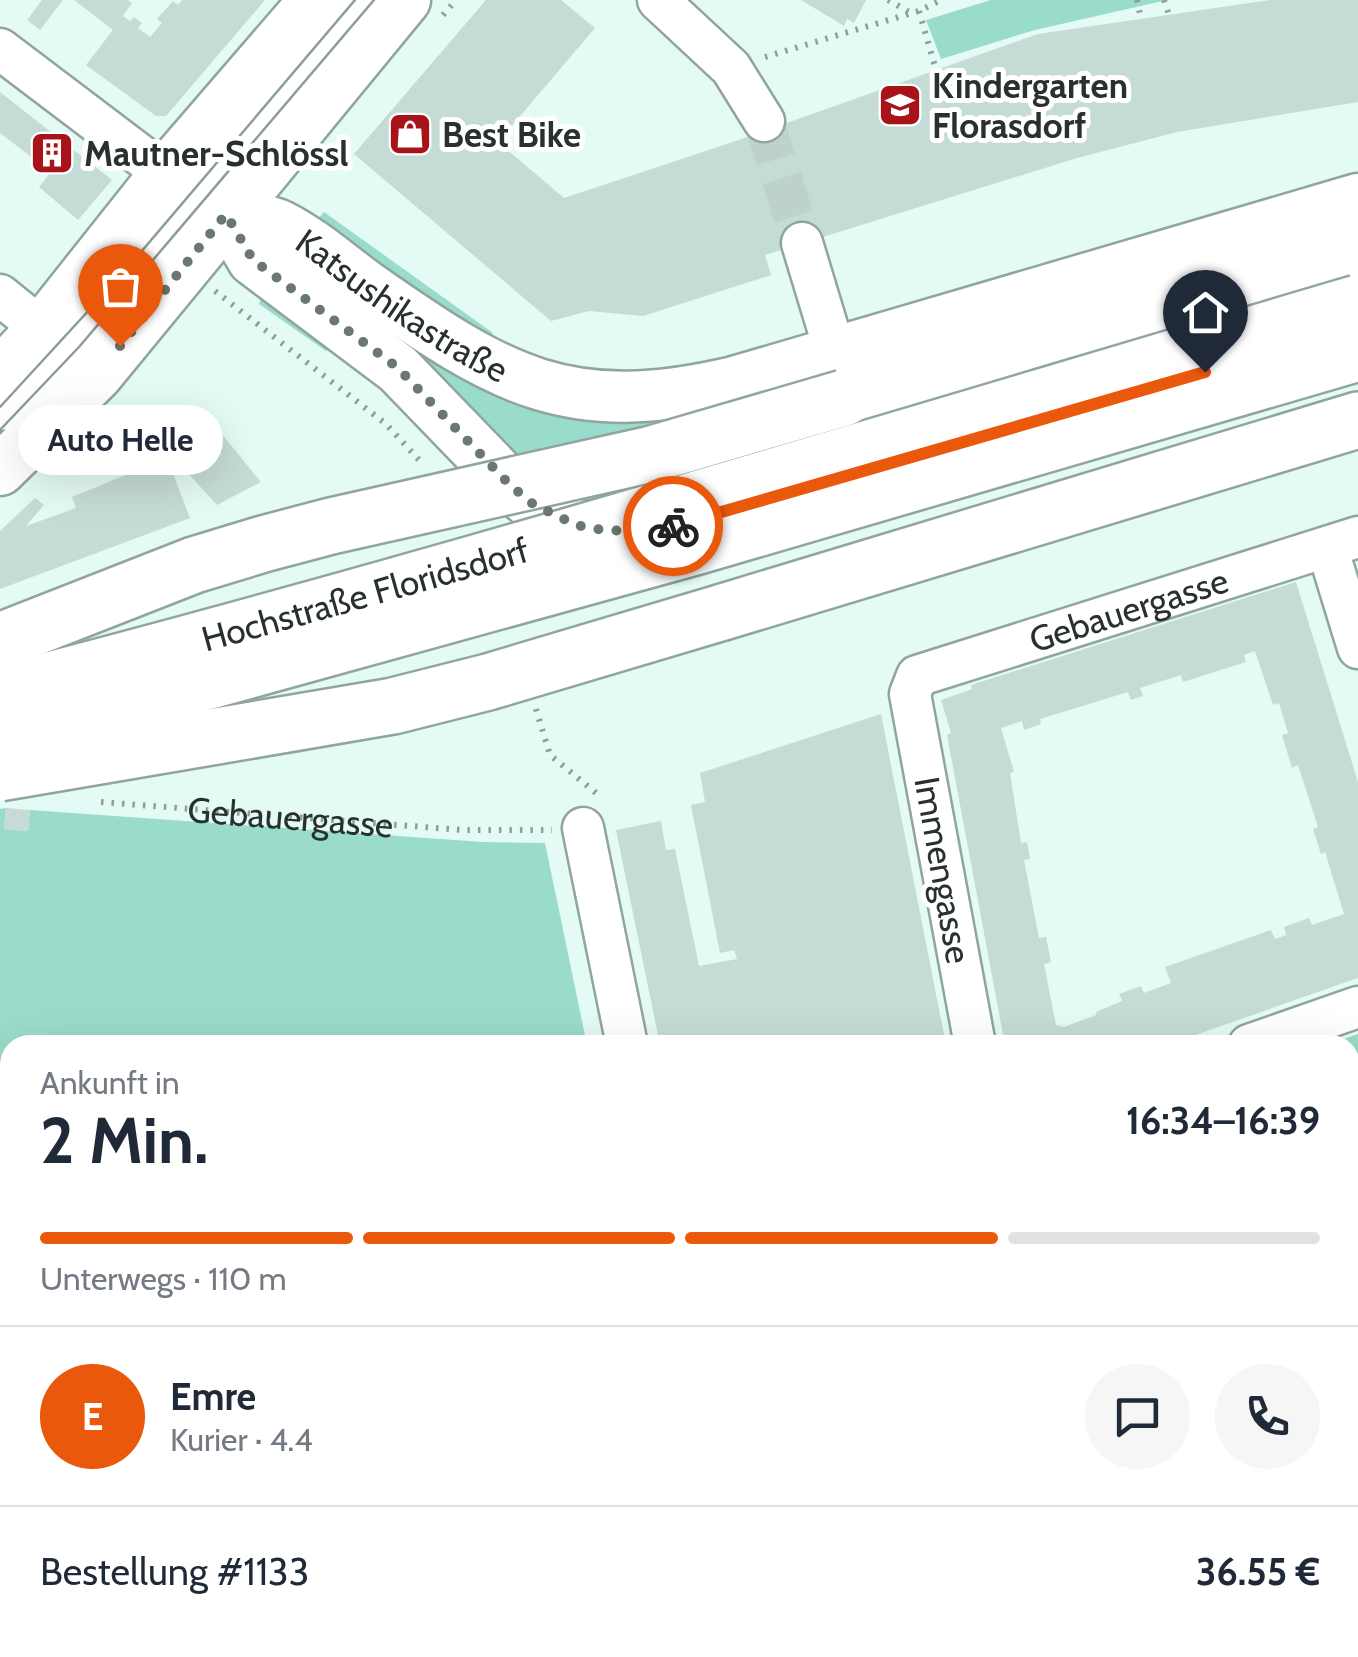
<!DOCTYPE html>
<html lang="de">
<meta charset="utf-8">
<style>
:root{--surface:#fff;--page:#f6f6f7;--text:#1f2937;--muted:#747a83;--line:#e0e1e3;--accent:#ea580c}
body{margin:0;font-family:Cabin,sans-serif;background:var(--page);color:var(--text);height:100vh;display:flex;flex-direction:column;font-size:38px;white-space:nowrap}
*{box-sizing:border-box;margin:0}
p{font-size:32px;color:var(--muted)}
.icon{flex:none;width:55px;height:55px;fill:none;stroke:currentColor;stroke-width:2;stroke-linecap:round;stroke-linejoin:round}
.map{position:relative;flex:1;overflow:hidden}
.sheet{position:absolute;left:0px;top:1035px;width:1360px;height:622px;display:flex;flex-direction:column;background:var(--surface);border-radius:30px 30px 0 0;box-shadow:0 10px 40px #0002}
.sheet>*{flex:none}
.pin{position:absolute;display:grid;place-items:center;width:85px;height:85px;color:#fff;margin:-102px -42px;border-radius:50% 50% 50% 0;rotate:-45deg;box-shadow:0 0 10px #0007}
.pin .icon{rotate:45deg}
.courier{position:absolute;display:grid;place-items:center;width:100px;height:100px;margin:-50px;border:8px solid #ea580c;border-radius:50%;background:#fff;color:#222;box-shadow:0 2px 12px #0007}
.bubble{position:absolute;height:70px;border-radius:35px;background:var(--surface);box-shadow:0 10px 40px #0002;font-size:32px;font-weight:700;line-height:70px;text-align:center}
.summary em{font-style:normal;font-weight:700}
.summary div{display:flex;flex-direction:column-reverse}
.summary{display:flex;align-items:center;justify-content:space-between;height:170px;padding:0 40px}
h1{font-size:65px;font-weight:700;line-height:75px}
.bar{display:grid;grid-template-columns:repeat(4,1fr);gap:15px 10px;align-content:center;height:120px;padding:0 40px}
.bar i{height:12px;border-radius:8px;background:var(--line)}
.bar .active{background:var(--accent)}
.bar p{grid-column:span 4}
.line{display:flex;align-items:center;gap:25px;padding:0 40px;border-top:2px solid var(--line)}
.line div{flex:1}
.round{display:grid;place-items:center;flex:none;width:105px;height:105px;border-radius:52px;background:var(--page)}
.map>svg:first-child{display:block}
.green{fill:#9adccb}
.building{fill:#c5dbd5;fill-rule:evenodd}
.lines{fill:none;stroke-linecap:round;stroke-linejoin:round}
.minor-tunnel{stroke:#bed2cc;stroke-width:40;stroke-dasharray:40 20;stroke-linecap:butt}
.minor-casing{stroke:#90a59f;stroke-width:45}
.major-casing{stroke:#90a59f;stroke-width:55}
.highway-casing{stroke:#90a59f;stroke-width:60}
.path{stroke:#8e9e99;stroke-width:6;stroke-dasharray:2.5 8;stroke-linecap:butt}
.minor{stroke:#fff;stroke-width:40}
.major{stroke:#fff;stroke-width:50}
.highway{stroke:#fff;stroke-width:55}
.tram{stroke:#8c9c98;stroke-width:2.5}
.highway-bridge-casing{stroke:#90a59f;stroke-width:60;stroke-linecap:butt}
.highway-bridge{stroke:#fff;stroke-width:55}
.done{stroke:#6a7773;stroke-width:10;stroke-dasharray:0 18}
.route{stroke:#ea580c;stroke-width:12}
.labels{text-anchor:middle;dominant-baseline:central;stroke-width:10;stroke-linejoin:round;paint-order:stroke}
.poi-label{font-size:35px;font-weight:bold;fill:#28312e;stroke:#fff;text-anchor:start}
.street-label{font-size:35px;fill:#28312e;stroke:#fff}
</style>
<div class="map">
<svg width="1358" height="1657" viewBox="0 0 1358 1657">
<rect width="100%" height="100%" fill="#e4faf4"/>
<path class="green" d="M991,0H1167L1035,30L941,59L926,20Z
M324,212L493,333L487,344L311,226Z
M292,253L437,356L677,417L510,459Z
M265,290L333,343L326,351L259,304Z
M6,808L4,829L28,831L30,810L483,842L545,843L587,1045H10V1209L0,1208V809Z
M1358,1034V1412L1350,1415V1045H1327Z"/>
<path class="building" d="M42,0H63L40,30L27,20Z
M74,0H128L132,3L123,16L130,21L134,17L142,23L138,28L150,37L162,23L157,19L173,1L178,5L182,0H265L166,116H156L86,65L113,30Z
M486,0H561L595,28L498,142L564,198L730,143L1038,34L1270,0H1358V102L1177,132L1077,158L765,255L771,275L643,316L589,311L551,321L354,154Z
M801,0H866L854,23L847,19L844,26Z
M0,92L112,180L78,220L39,187L51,172L0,133Z
M221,433L261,482L217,505L185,470Z
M167,458L190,518L0,589V531L35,498L44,505L26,526L76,508L72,497Z
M1296,582L1358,782V978L1167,1045H1005L947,735L951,733L941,700L972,689L971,685ZM1255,651L1273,705L1279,703L1288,733L1282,735L1292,768L1298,765L1318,827L1313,829L1321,854L1325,852L1344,914L1312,925L1309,918L1284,927L1286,935L1275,939L1271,930L1165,967L1171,983L1144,993L1141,986L1119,994L1122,1001L1096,1012V1015L1064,1027L1056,1025L1044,964L1051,962L1046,937L1039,938L1024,860L1030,859L1027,842L1021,843L1010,773L1014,772L1001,728L1022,721L1024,730L1041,724L1040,719L1128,692L1131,700L1143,696L1140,688L1181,675L1183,682L1246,662L1244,655Z
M881,714L946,1045H660L616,830L661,821L666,850L675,849L699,966L737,959L734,950L720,953L691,805L705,802L700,773Z
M6,808L30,810L28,831L4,829Z
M1358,1481V1541L1350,1544V1483Z
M518,1648H668L666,1657H584L518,1650Z
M785,1648H1066L1067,1654L1050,1657H787Z
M1123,1648H1183L1185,1657H1125Z
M1358,1648V1657H1324V1656Z"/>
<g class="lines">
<path class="minor-tunnel" d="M764,121L802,243"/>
<g class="minor-casing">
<g id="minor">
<path d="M658,0L731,68L764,121"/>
<path d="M0,49L165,174"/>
<path d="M802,243L835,352"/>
<path d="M0,295L42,329"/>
<path d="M0,410L24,393L82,333L365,0"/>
<path d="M1327,547L1358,648"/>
<path d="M583,828L627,1045"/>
<path id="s2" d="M975,1045L910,694L917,676L1358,537"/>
<path d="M1249,1045L1358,1007"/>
<path d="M1350,1448L1358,1446"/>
<path d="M751,1648L752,1657"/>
<path d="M1092,1648L1094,1657"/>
</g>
</g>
<g class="major-casing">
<g id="major">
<path id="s3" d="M165,174C184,189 206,208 229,215C245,220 265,218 281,226C311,241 340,267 368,287C501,380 567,421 734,382L1358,199"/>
<path d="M226,214L253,260L398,369L511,486L533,505L576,525L612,530"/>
<path d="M0,374L42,329L165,174L315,0"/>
<path d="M0,470L97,375L405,0"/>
</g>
</g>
<g class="highway-casing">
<path id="highway" d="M844,398L1358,247
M723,612L1358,420"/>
</g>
<g class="path">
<path d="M888,0L909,12"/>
<path d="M1137,0L1141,19"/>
<path d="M1164,0L1169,15"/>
<path d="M919,11L936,70"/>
<path d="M443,15L456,0"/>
<path d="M765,57L919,11L941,0"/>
<path d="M215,291L386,424L420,461"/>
<path d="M536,709L550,755L596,793"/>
<path id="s1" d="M101,802L462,830H552"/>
<path d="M0,1531V1558"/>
<path d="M291,1648L294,1657"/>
<path d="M710,1657L711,1648"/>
</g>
<use href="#minor" class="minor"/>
<use href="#major" class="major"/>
<use href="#highway" class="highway"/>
<path class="tram" d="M0,407L124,272L355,0
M0,430L79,347L374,0"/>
<g class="highway-bridge-casing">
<g id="highway-bridge">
<path d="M0,641L194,565L263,544L331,526L652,454L844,398"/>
<path id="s4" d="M0,693C456,575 907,436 1358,303"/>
<path d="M0,739L698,546L1358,353"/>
<path d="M0,773L393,706L488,682L723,612"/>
</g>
</g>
<use href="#highway-bridge" class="highway-bridge"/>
</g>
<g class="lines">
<path class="done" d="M120,346L226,214L253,260L398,368L511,486L533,504L576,525L594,529L623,531L673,526"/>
<path class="route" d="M673,526L1205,372"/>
</g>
<defs>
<g id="school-square" transform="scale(2.25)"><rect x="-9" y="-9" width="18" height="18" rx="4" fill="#a81219" stroke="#fff"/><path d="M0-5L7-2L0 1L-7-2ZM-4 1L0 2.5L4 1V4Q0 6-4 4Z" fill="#fff"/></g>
<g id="shop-square" transform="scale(2.25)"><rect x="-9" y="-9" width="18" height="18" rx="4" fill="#a81219" stroke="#fff"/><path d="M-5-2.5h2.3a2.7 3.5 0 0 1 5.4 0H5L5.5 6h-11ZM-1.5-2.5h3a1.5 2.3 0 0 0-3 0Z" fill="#fff"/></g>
<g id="building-square" transform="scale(2.25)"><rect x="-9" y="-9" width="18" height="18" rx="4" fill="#a81219" stroke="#fff"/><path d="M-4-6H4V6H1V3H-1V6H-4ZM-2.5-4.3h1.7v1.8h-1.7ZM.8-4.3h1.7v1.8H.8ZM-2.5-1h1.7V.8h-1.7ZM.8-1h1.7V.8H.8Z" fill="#fff"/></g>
</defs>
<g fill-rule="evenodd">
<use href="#school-square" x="900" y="105"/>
<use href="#shop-square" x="410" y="134"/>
<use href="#building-square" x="52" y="153"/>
</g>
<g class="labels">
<g class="poi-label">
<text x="932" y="85">Kindergarten<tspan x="932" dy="40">Florasdorf</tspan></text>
<text x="442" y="134">Best Bike</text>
<text x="84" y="153">Mautner-Schlössl</text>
</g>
<g class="street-label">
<text stroke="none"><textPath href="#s3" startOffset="275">Katsushikastraße</textPath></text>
<text stroke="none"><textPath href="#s4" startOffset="378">Hochstraße Floridsdorf</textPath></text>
<text stroke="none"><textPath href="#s2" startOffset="598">Gebauergasse</textPath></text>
<text stroke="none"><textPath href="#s1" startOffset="190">Gebauergasse</textPath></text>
<text transform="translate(943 870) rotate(80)">Immengasse</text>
</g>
</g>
</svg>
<div class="pin" style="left:120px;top:346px;background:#ea580c"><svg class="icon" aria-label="bag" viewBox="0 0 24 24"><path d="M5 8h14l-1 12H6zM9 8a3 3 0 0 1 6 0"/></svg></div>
<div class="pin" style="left:1205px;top:372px;background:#1f2937"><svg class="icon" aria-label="home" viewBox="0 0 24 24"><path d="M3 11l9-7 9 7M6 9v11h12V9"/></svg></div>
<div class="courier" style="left:673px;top:526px"><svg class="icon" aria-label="bike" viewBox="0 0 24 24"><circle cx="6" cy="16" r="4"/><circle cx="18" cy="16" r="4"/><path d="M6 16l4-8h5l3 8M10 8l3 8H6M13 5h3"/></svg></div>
<div class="bubble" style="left:18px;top:405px;width:205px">Auto Helle</div>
<section class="sheet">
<div class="summary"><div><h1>2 Min.</h1><p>Ankunft in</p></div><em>16:34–16:39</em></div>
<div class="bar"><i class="active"></i><i class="active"></i><i class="active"></i><i></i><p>Unterwegs · 110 m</p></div>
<div class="line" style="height:180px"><b class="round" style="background:var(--accent);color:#fff">E</b><div><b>Emre</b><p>Kurier · 4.4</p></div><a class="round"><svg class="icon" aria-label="chat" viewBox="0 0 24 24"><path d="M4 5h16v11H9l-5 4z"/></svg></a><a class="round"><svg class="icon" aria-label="phone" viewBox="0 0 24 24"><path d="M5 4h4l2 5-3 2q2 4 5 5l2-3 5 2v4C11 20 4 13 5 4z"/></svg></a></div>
<div class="line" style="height:130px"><div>Bestellung #1133</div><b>36.55 €</b></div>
</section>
</div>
